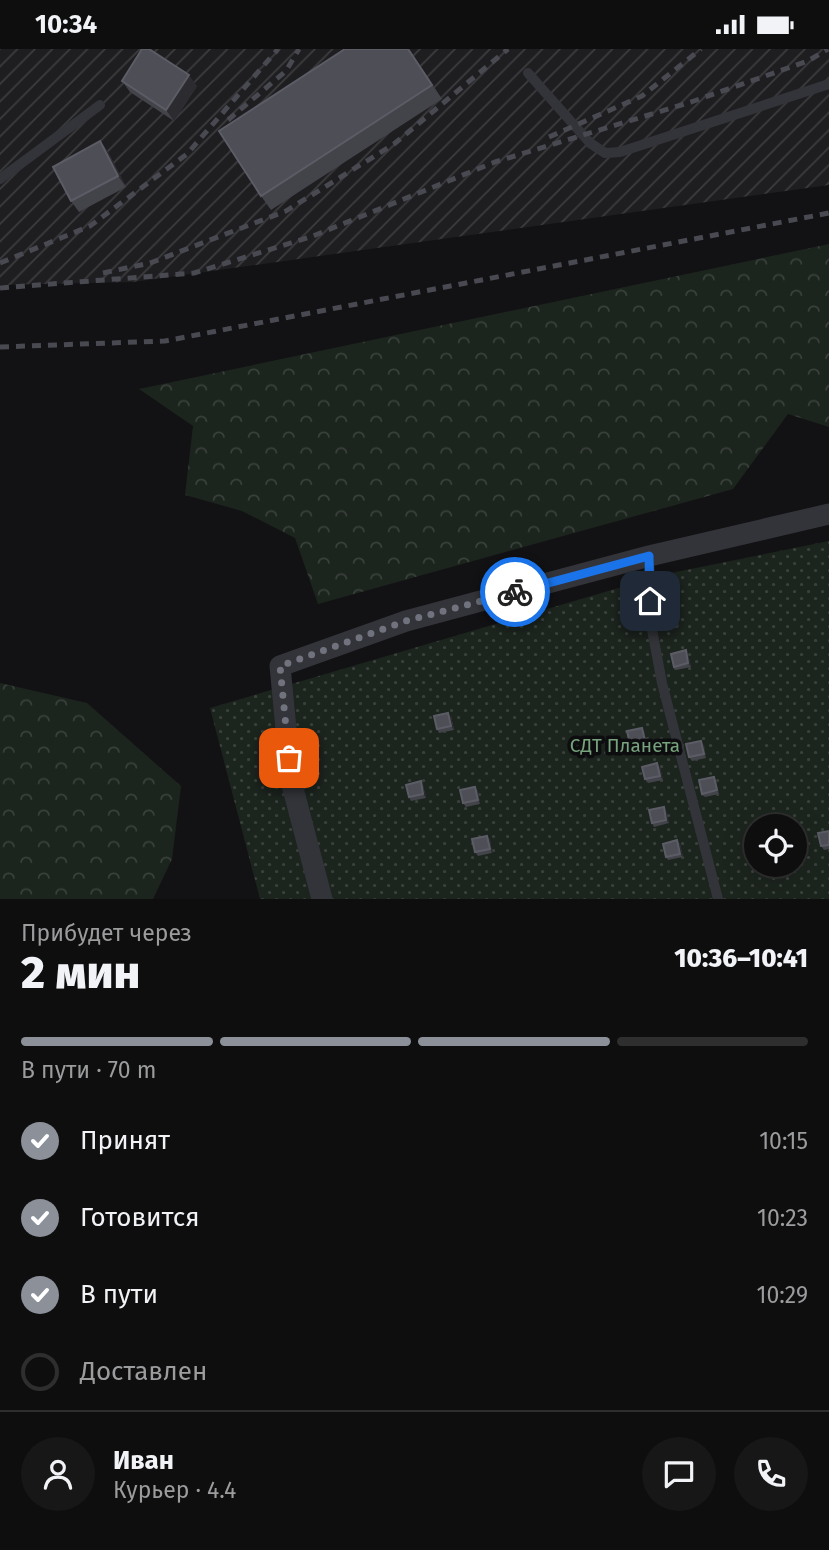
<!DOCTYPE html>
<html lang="ru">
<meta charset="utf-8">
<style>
:root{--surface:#0e0e0f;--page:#171718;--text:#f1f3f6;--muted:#9b9c9e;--line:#2e2e2f;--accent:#8c9099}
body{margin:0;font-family:"Fira Sans",sans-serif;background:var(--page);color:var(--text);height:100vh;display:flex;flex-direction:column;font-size:26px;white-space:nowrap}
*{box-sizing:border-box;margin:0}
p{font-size:23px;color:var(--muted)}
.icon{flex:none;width:38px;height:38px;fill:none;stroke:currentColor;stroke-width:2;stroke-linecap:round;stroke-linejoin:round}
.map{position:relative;height:850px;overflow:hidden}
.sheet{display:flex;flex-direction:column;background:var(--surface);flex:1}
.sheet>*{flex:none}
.fabs{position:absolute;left:744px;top:765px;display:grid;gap:14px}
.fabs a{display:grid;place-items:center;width:63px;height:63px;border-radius:50%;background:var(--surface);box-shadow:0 7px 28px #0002,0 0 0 2px var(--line);font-size:35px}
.pin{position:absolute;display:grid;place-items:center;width:60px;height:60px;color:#fff;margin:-30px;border-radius:14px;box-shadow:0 4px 10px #0006}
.courier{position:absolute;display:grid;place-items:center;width:70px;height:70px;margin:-35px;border:5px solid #1a73e8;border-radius:50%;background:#fff;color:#222;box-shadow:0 2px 9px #0007}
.headline em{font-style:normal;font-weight:800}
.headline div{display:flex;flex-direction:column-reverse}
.headline{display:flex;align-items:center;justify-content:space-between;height:119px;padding:0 21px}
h1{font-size:46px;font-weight:800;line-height:52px}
.bar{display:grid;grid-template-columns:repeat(4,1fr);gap:10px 7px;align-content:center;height:84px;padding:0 21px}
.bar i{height:9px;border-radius:5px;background:var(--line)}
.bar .active{background:var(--accent)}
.bar p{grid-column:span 4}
.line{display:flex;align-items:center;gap:18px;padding:0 21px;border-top:2px solid var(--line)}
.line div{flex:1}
.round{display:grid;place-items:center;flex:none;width:74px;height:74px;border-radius:37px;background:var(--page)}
ol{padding:0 21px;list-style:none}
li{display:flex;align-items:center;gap:21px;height:77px}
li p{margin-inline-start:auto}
li .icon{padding:7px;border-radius:50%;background:var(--accent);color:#fff;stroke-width:4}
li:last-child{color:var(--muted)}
li i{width:38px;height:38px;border:4px solid var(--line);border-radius:50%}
.status{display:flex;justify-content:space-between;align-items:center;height:49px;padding:0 35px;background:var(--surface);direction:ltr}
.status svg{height:19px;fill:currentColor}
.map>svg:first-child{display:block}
.industrial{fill:url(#industrial-furrows)}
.grass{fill:url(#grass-dots);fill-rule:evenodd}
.forest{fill:url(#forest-crowns)}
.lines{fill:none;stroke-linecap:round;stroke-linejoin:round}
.service{stroke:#333439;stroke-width:10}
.minor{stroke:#333439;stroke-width:21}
.rail{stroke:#484951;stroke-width:5;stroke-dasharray:9 7;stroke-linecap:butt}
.wall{fill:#43434a}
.shaded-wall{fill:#2b2b30}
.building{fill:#4d4e56;stroke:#5b5c65;stroke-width:2}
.done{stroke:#70737d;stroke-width:7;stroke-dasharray:0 12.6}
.route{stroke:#1a73e8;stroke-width:9}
.labels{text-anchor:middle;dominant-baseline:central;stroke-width:7;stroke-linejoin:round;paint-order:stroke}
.park-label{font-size:19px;fill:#77a37d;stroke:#0d0d0f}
</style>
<div class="status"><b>10:34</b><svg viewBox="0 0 49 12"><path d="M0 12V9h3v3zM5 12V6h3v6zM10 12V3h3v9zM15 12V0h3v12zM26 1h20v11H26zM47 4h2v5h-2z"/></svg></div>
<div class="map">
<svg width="829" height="850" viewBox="0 0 829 850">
<defs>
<pattern id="industrial-furrows" width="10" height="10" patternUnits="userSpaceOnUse" patternTransform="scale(1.75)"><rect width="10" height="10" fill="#1e1e21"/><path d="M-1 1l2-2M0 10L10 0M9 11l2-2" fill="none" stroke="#3c3c3f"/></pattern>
<pattern id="grass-dots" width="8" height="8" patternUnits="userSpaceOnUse" patternTransform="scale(1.75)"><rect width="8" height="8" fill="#1c241e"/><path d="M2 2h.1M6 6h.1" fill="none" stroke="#3a413c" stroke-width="1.8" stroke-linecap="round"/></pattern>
<pattern id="forest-crowns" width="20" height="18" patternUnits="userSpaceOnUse" patternTransform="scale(1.75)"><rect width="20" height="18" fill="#1c241e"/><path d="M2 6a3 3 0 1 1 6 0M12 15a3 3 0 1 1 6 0" fill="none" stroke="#3a413c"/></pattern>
</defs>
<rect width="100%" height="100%" fill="#121214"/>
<path class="industrial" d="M0,0H829V136L133,233L0,236Z"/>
<path class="grass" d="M829,492V850H260L210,659L666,525ZM756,777H794V816H756Z"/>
<path class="forest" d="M829,195V378L788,365L733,440L318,555L295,489L242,462L185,446L193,377L139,340Z
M0,634L87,654L181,737L172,810L153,850H0Z"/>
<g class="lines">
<path class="service" d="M528,24L590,94L605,104L620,103L829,35
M0,130L100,56
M649,507L651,575L662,634L718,850"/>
<path class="minor" d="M322,850L291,732L280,617L406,572L649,507L829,465"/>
<path class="rail" d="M228,71L286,22L299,0
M549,88L642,47L701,0
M0,214L90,177L187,105L278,0
M103,224L150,214L286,162L394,95L508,0
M0,239L194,224L313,187L495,113L691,53L808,12L828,0
M0,298L165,292L829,164"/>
</g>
<path class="wall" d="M345,0H409L442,50L271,161L261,147Z
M122,32L197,37L174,72L130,43Z
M100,92L108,103L126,138L79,163L71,152Z
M673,562L676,565L679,578L664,582L662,578Z
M688,605L691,618L676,621L674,618Z
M451,667L454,681L439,684L437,680Z
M644,682L647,695L633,698L630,695Z
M704,696L706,709L692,712L689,708Z
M660,718L663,731L648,734L645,730Z
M714,728L716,732L719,745L705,748L702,745Z
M423,736L426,749L411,752L409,748Z
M475,738L478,742L480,755L466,758L463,754Z
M664,758L666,762L669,774L654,778L652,774Z
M829,782V800L824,801L821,797Z
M487,787L490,791L492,804L478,807L475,803Z
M677,791L680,795L683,808L668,811L666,808Z"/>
<path class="shaded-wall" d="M189,26L197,37L174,72L166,61Z
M100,92L108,103L126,138L118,127Z
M673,562L676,565L679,578L676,575Z
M686,601L688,605L691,618L688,614Z
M448,664L451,667L454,681L451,677Z
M642,679L644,682L647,695L645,692Z
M701,692L704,696L706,709L704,705Z
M657,714L660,718L663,731L660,727Z
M714,728L716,732L719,745L717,741Z
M421,732L423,736L426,749L423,745Z
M475,738L478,742L480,755L478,751Z
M664,758L666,762L669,774L666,771Z
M487,787L490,791L492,804L490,800Z
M677,791L680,795L683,808L680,805Z"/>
<path class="building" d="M142,0H149L189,26L166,61L122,32Z
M345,0H408L432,36L261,147L219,82Z
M100,92L118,127L71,152L53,118Z
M673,562L676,575L662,578L659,565Z
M686,601L688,614L674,618L671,605Z
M448,664L451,677L437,680L434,667Z
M642,679L645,692L630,695L627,682Z
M701,692L704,705L689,708L686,695Z
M657,714L660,727L645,730L642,718Z
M714,728L717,741L702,745L699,731Z
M421,732L423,745L409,748L406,736Z
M475,738L478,751L463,754L460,741Z
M664,758L666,771L652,774L649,761Z
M829,782V796L821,797L818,784Z
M487,787L490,800L475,803L472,790Z
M677,791L680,805L666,808L663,795Z"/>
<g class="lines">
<path class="done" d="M289,709L280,617L406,572L515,543"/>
<path class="route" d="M515,543L649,507L650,552"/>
</g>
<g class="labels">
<g class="park-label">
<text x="625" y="696">СДТ Планета</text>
</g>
</g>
</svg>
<div class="fabs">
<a><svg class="icon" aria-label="locate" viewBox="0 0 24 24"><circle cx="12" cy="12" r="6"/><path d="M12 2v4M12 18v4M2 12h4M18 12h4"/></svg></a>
</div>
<div class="pin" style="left:289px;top:709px;background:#ea580c"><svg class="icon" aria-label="bag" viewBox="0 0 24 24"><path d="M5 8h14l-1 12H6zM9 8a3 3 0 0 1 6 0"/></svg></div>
<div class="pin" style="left:650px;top:552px;background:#1f2937"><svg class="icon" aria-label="home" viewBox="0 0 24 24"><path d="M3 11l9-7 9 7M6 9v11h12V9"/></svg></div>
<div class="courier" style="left:515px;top:543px"><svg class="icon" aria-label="bike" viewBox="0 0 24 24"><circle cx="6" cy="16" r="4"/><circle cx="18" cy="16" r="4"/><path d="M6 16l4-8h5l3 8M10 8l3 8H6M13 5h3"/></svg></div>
</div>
<section class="sheet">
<div class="headline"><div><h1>2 мин</h1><p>Прибудет через</p></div><em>10:36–10:41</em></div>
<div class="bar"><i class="active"></i><i class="active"></i><i class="active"></i><i></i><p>В пути · 70 m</p></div>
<ol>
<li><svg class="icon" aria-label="check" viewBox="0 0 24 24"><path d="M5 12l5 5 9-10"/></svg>Принят<p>10:15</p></li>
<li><svg class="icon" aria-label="check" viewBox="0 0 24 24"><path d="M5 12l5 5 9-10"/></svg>Готовится<p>10:23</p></li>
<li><svg class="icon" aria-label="check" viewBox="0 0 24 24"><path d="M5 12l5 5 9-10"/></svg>В пути<p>10:29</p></li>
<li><i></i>Доставлен</li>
</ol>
<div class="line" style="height:126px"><a class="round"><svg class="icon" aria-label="person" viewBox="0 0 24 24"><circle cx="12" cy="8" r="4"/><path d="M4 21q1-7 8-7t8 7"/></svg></a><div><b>Иван</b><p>Курьер · 4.4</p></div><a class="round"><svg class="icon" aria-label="chat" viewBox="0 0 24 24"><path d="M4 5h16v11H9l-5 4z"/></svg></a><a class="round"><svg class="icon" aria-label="phone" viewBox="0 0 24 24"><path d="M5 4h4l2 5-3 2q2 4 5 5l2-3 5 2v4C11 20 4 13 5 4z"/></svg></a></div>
</section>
